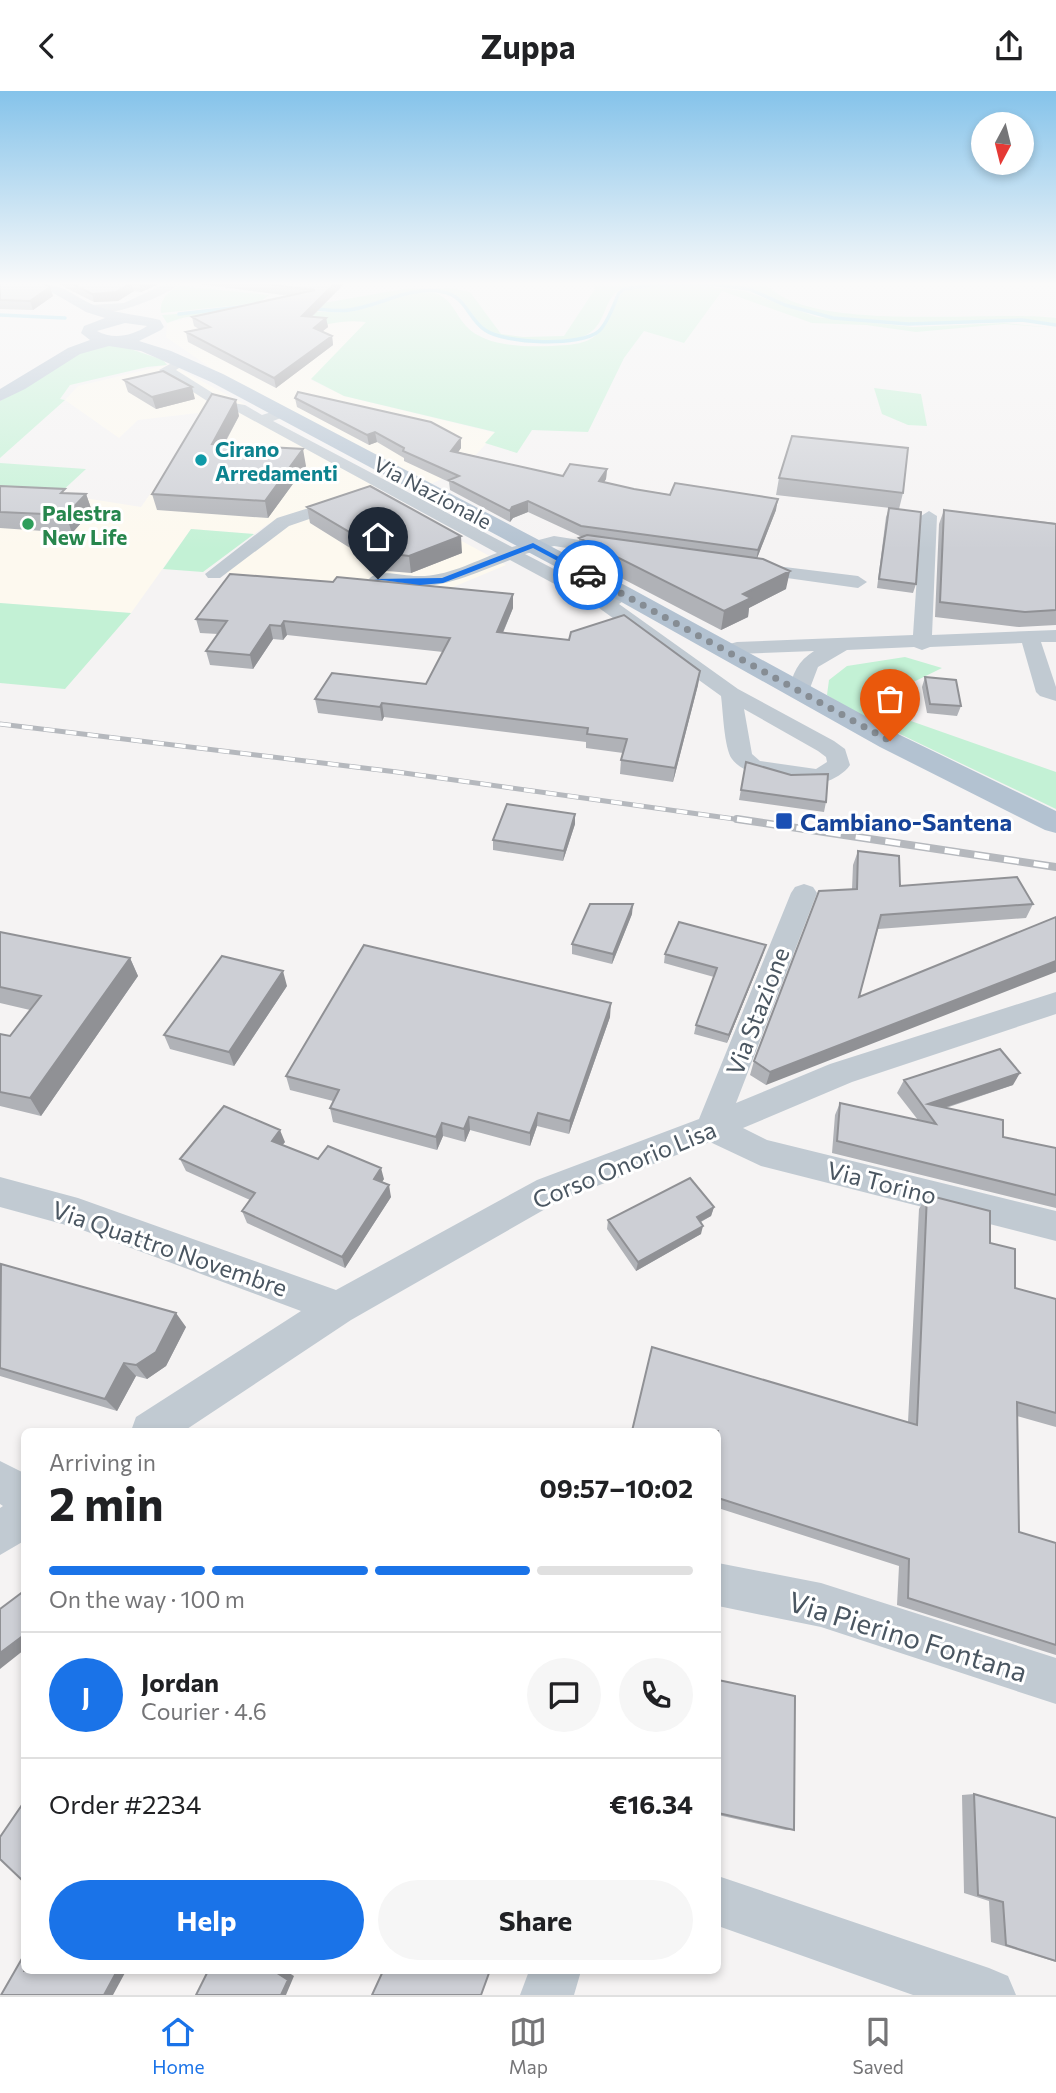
<!DOCTYPE html>
<meta charset="utf-8">
<style>
:root{--surface:#fff;--page:#f6f6f6;--text:#202124;--muted:#757577;--line:#e0e0e0;--accent:#1a73e8}
body{margin:0;font-family:Commissioner,sans-serif;background:var(--page);color:var(--text);height:100vh;display:flex;flex-direction:column;font-size:26px;white-space:nowrap}
*{box-sizing:border-box;margin:0}
p{font-size:23px;color:var(--muted)}
.icon{flex:none;width:38px;height:38px;fill:none;stroke:currentColor;stroke-width:2;stroke-linecap:round;stroke-linejoin:round}
.map{position:relative;flex:1;overflow:hidden}
.sheet{position:absolute;left:21px;top:1337px;width:700px;height:546px;display:flex;flex-direction:column;background:var(--surface);border-radius:10px;box-shadow:0 4px 10px #0003}
.sheet>*{flex:none}
.needle{width:46px;rotate:187deg}
.controls{position:absolute;left:971px;top:21px;display:grid;gap:14px}
.controls a{display:grid;place-items:center;width:63px;height:63px;border-radius:50%;background:var(--surface);box-shadow:0 4px 10px #0003;font-size:35px}
.pin{position:absolute;display:grid;place-items:center;width:60px;height:60px;color:#fff;margin:-72px -30px;border-radius:50% 50% 50% 0;rotate:-45deg;box-shadow:0 0 7px #0007}
.pin .icon{rotate:45deg}
.courier{position:absolute;display:grid;place-items:center;width:70px;height:70px;margin:-35px;border:5px solid #1a73e8;border-radius:50%;background:#fff;color:#222;box-shadow:0 2px 9px #0007}
.head em{font-style:normal;font-weight:700}
.head div{display:flex;flex-direction:column-reverse}
.head{display:flex;align-items:center;justify-content:space-between;height:119px;padding:0 28px}
h1{font-size:46px;font-weight:700;line-height:52px}
.bar{display:grid;grid-template-columns:repeat(4,1fr);gap:10px 7px;align-content:center;height:84px;padding:0 28px}
.bar i{height:9px;border-radius:5px;background:var(--line)}
.bar .on{background:var(--accent)}
.bar p{grid-column:span 4}
.line{display:flex;align-items:center;gap:18px;padding:0 28px;border-top:2px solid var(--line)}
.line div{flex:1}
.round{display:grid;place-items:center;flex:none;width:74px;height:74px;border-radius:37px;background:var(--page)}
.cta{display:flex;gap:14px;margin-top:auto;padding:14px 28px}
.cta a{flex:1;height:80px;border-radius:42px;background:var(--accent);color:#fff;font-size:28px;font-weight:700;line-height:80px;text-align:center}
.cta a+a{background:var(--page);color:var(--text)}
header{display:flex;justify-content:space-between;align-items:center;height:91px;padding:0 28px;background:var(--surface);font-size:32px;font-weight:700}
.tab-bar{display:flex;justify-content:space-around;align-items:center;height:98px;border-top:2px solid var(--line);background:var(--surface);font-size:19px;color:var(--muted)}
.tab-bar a{display:grid;justify-items:center;gap:4px}
.tab-bar .on{color:var(--accent)}
.map>svg:first-child{display:block}
.commercial{fill:#fdf9ef}
.green{fill:#c3f1d5}
.lines{fill:none;stroke-linecap:round;stroke-linejoin:round}
.stream{stroke:#90daee;stroke-width:3.5}
.minor{fill:#c1cad2;fill-rule:evenodd}
.major{fill:#b3c2d1;fill-rule:evenodd}
.rail-far1-casing{stroke:#b5b8bd;stroke-width:5}
.rail-casing{stroke:#b5b8bd;stroke-width:8}
.rail-far1{stroke:#fff;stroke-width:3.5;stroke-dasharray:11;stroke-linecap:butt}
.rail{stroke:#fff;stroke-width:5;stroke-dasharray:15;stroke-linecap:butt}
.wall{fill:#b0b2b7}
.shaded-wall{fill:#909195}
.building{fill:#cdcfd5;stroke:#909195;stroke-width:2}
.route{fill:#1a73e8}
.done{stroke:#868d94;stroke-width:7;stroke-dasharray:0 12.6}
.culture-dot{fill:#0f9aa8;stroke:#fff;stroke-width:2.5}
.leisure-dot{fill:#2e9e5b;stroke:#fff;stroke-width:2.5}
.transit-dot{fill:#1a4fb4;stroke:#fff;stroke-width:2.5}
.labels{text-anchor:middle;dominant-baseline:central;stroke-width:6;stroke-linejoin:round;paint-order:stroke}
.far-culture-label{font-size:21px;font-weight:bold;fill:#0d838f;stroke:#fff;text-anchor:start}
.far-street-label{font-size:21px;fill:#4a5661;stroke:#fff}
.far-leisure-label{font-size:21px;font-weight:bold;fill:#27864d;stroke:#fff;text-anchor:start}
.transit-label{font-size:24px;font-weight:bold;fill:#164399;stroke:#fff;text-anchor:start}
.street-label{font-size:24px;fill:#4a5661;stroke:#fff}
.near-street-label{font-size:28px;fill:#4a5661;stroke:#fff}
</style>
<header><svg class="icon" aria-label="back" viewBox="0 0 24 24"><path d="M15 5l-7 7 7 7"/></svg>Zuppa<svg class="icon" aria-label="share" viewBox="0 0 24 24"><path d="M12 15V3M7 8l5-5 5 5M5 13v7h14v-7"/></svg></header>
<div class="map">
<svg width="1056" height="1904" viewBox="0 0 1056 1904">
<rect width="100%" height="100%" fill="#f5f3f3"/>
<path class="commercial" d="M218,221L308,235L346,229L367,232L311,289L344,305L496,342L461,380L428,394L237,295L166,246L167,232Z
M170,273L246,314L241,315L377,393L324,415L268,433L254,443L191,438L131,522L0,512V401L59,403L141,416L181,359L199,327L198,322L138,329L119,347L65,309L78,295Z
M377,404L506,474L446,499L224,482L285,435Z"/>
<path class="green" d="M593,192L665,193C652,193 636,193 623,197C598,207 612,245 568,249C546,251 502,251 484,238C469,227 468,206 448,201C414,193 382,211 349,218C335,221 320,218 306,215L404,198L450,197L470,201L501,243L523,246L564,245L595,198Z
M718,192H765C808,244 990,218 1056,227V233L1021,228L909,232L833,226L788,214L755,199Z
M693,194L744,200L817,226L913,236L1004,232L1056,237L1004,233L916,241L866,234L812,232L722,200L684,252L644,240L624,267L588,341L532,339L517,362L485,352L495,341L344,305L311,288L366,231C341,228 328,235 307,235C257,233 217,212 167,232L162,224C192,223 222,215 252,215C285,214 319,225 352,220C380,216 405,198 434,202C450,205 456,224 466,235C485,256 525,256 552,255C589,253 597,251 614,217C617,211 619,203 625,200C643,190 673,194 693,194Z
M180,195L269,204L260,211H269L161,222C159,209 168,200 180,195Z
M116,253L163,269L167,274L147,276L70,294L60,308L65,309L0,367V310L91,255Z
M874,297L921,303L927,335L908,334L882,323Z
M0,372L86,378L59,403L0,401Z
M191,438L254,443L203,481L163,478Z
M0,512L131,522L65,598L0,592Z
M905,566L942,577L893,601L874,617L1056,681V718L852,620L827,604L829,589L847,575Z"/>
<g class="lines">
<path class="stream" d="M306,217C320,218 335,221 349,219C380,215 410,194 443,201C466,205 468,228 485,239C505,253 581,256 599,240C608,232 614,213 619,202L624,198L650,194L709,193L749,198L785,214L833,227L908,233L1022,229L1056,234
M179,223L258,214
M0,224L65,227"/>
<path class="minor" d="M167,192H182C165,205 104,232 85,218L91,214L124,212Z
M181,267L188,271L176,279L227,311L245,314L262,324L281,318L286,319V325L273,330L512,456L554,445L624,456L627,460L624,464L618,465L554,455L525,463L606,505L617,499H631L633,503L619,513L738,598L834,650L845,658L850,674C845,682 833,689 824,691C802,696 745,687 732,668C724,657 723,619 721,605L599,517L510,469C461,488 425,505 372,492L369,488C378,477 403,485 417,485C445,486 471,472 497,462L236,320L218,317L159,279ZM744,618L818,660L826,666L827,671L816,678L760,670L752,663Z
M347,405L355,410L353,413L289,435L220,487H208L205,483L277,427Z
M929,420L937,425L932,544L1056,539V551H1041L1056,596V610L1040,605L1036,601L1022,552L930,556L922,559L914,556L847,559L818,576L807,605H793L789,601C792,583 798,570 814,560L737,563L725,566L718,564L715,560L718,556L737,551L913,544L921,425Z
M751,472L858,485L867,491L858,497L745,481L742,477Z
M804,793L813,796L817,802L736,1012L830,973L1056,901V923L852,991L743,1037L767,1049L1056,1120V1150L761,1075L710,1051L561,1109L351,1229L184,1340H131L136,1326L301,1220L77,1137L0,1116V1086L78,1107L336,1199L537,1089L699,1028L791,802L795,796Z
M0,1370L24,1382V1450L0,1464V1417L3,1415L0,1413Z
M718,1472L821,1492L1056,1567V1613L821,1536L718,1515Z
M718,1785L989,1877L1008,1885L1016,1904H913L718,1835Z
M529,1880H581L574,1904H520Z"/>
<path class="major" d="M36,192C65,192 74,207 99,216C119,223 140,224 160,229L164,236L161,239L139,250L171,260L223,283L632,498L900,644L1056,720V742L1045,739L880,656L616,508L211,291L141,260L109,255L80,263L25,298L0,310V298L68,257L90,249L81,242L84,235L105,227L86,221ZM125,232L147,235C132,245 113,249 97,240Z"/>
<g class="rail-far1-casing">
<path id="rail-far1" d="M0,633L397,681L749,730"/>
</g>
<g class="rail-casing">
<path id="rail" d="M737,728L1056,776"/>
</g>
<use href="#rail-far1" class="rail-far1"/>
<use href="#rail" class="rail"/>
</g>
<path class="wall" d="M0,192L53,205L33,219L0,218Z
M56,192H161L141,201L134,200L118,210L94,211Z
M190,192H345L312,226L326,227L328,236L322,241L332,245L333,254L276,297L188,251L186,241L199,238L194,235L192,226L290,205Z
M124,289L195,308L156,318L128,301Z
M295,307L461,357L458,361L563,385L607,378L606,388L604,391L634,398L776,419L757,467L786,498L749,517L748,526L721,539L579,465V447L582,446L528,421L513,427L510,431L450,399L449,391L404,370V367L377,351L369,354L297,316Z
M239,325L224,354L306,375L268,427L157,419L152,403Z
M779,387L903,402L899,418L776,404Z
M0,395L66,402L86,403L92,420L72,442L0,437Z
M307,416L462,462L411,482L387,480L310,432Z
M889,417L916,493L913,502L877,497L886,426Z
M944,419L1056,432V534L1019,536L935,526L939,433Z
M333,491L513,503V517L503,542L700,580L698,594L673,691L620,683L621,669L623,662L586,657V651L384,626L382,630L318,622L315,608L426,593L443,561L287,544L283,549L273,548L253,578L210,574L206,560L218,543L200,542L196,528Z
M925,586L961,615L957,625L927,622L922,596Z
M746,671L826,711L824,721L739,709Z
M575,723V733L563,770L493,759V749Z
M858,760L900,795L1033,813L1026,827L878,838L859,906L766,994L750,984L754,970L852,798L853,774Z
M632,823L612,873L572,863V853Z
M0,841L130,867L138,885L41,1025L0,1015V943L10,945L30,919L0,912Z
M766,854L763,863L727,952L694,943L696,934L714,886L664,872L665,863Z
M287,895L234,975L170,958L164,944Z
M610,926L569,1043L537,1035L530,1055L470,1039L465,1051L443,1045L437,1059L333,1031L330,1017L333,1010L290,999L286,985Z
M904,989L1013,994L946,1017L1003,1046L1056,1057V1117L832,1062L835,1024L840,1012L918,1029L897,1002Z
M285,1051L282,1054L318,1068L384,1088L382,1091L391,1106L345,1177L247,1132L242,1120L250,1109L186,1080L180,1068Z
M927,1104L990,1152L1015,1197L1056,1208V1336L1017,1325L1019,1441L1056,1452V1564L897,1514L899,1475L718,1417V1340L908,1331L919,1118Z
M714,1116L711,1125L701,1131V1143L636,1180L607,1138L608,1129Z
M0,1174L186,1236L166,1275L147,1288L136,1285L117,1320L0,1285Z
M718,1589L794,1739H786L718,1724Z
M974,1703L1056,1727V1871L991,1851L989,1810L964,1802L962,1704Z"/>
<path class="shaded-wall" d="M132,192L134,200L118,210L94,211L92,203Z
M140,192H161L141,201L139,193Z
M335,192H345L303,234L302,225Z
M50,196L53,205L33,219L30,210Z
M326,227L328,236L315,246L314,237Z
M332,245L333,254L276,297L274,287Z
M192,296L195,308L156,318L152,306Z
M236,309L239,325L215,369L212,353Z
M375,341L377,351L369,354L367,344Z
M461,347V357L452,370L451,360Z
M303,358L306,375L268,427L265,410Z
M607,378L606,388L599,400V390Z
M86,403L92,420L72,442L66,424Z
M778,408L776,419L756,470L758,459Z
M528,410V421L513,427L510,431V420L512,416Z
M461,445L462,462L411,482L409,465Z
M790,480L786,498L749,517L748,526L721,539L724,520L743,503Z
M513,503V517L497,555V541Z
M284,530L287,544L283,549L281,535Z
M270,534L273,548L253,578L250,564Z
M700,580L698,594L673,691L675,677Z
M382,612L384,626L382,630L380,616Z
M575,723V733L563,770L564,760Z
M633,813L632,823L612,873L613,863Z
M766,854L763,863L727,952L729,944Z
M130,867L138,885L41,1025L30,1007Z
M1056,870V881L766,994L770,981Z
M283,880L287,895L234,975L229,961Z
M611,912L610,926L569,1043L570,1030Z
M1020,982L1013,994L928,1022V1013Z
M538,1022L537,1035L530,1055V1042Z
M469,1026L470,1039L465,1051L464,1038Z
M442,1032L443,1045L437,1059L436,1046Z
M280,1039L285,1051L277,1061L272,1050Z
M381,1077L384,1088L376,1099L374,1088Z
M389,1094L391,1106L345,1177L342,1166Z
M714,1116L711,1125L694,1134L697,1126Z
M703,1135L701,1143L636,1180L638,1171Z
M176,1222L186,1236L166,1275L147,1288L136,1274Z
M124,1272L136,1285L117,1320L105,1308Z
M24,1544V1559L0,1578V1562Z
M117,1880H126L113,1904H104Z
M274,1880H286L294,1885L286,1904H281Z"/>
<path class="building" d="M0,192H43L50,196L30,210L0,209Z
M71,192H131L116,201L92,203Z
M257,192H335L302,225L326,227L314,237L332,245L274,287L186,241L210,236L192,226L315,199Z
M163,280L192,296L152,306L124,289Z
M298,301L431,331L461,347L451,360L563,385L570,373L607,378L599,390L634,398L670,404L675,392L778,408L758,459L581,435L528,410L512,416L510,420L449,389L459,385L403,360L404,357L375,341L367,344L295,307Z
M212,303L236,309L212,353L303,358L265,410L152,403Z
M792,345L908,357L903,402L779,387Z
M0,395L65,398L61,402L86,403L66,424L0,421Z
M370,395L461,445L409,465L385,462L307,416Z
M889,417L921,421L916,493L879,488Z
M944,419L1056,433V519L1025,521L940,511Z
M587,444L763,468L790,480L743,503L751,507L724,520L579,447Z
M230,483L333,491L337,486L513,503L497,541L569,549L571,541L624,524L700,580L675,677L621,669L627,648L587,643L588,637L382,612L380,616L315,608L332,582L426,593L450,547L284,530L281,535L270,534L250,564L206,560L227,530L196,528Z
M925,586L956,589L961,615L930,613Z
M746,671L791,684L828,683L826,711L741,699Z
M507,713L575,723L564,760L493,749Z
M858,760L899,765L900,795L1017,786L1033,813L881,824L859,906L1056,826V870L770,981L754,970L819,800L857,798Z
M590,813H633L613,863L572,853Z
M679,831L766,854L729,944L696,934L717,877L665,863Z
M0,841L130,867L30,1007L0,1001V943L10,945L41,905L0,896Z
M364,854L611,912L570,1030L538,1022L530,1042L469,1026L464,1038L442,1032L436,1046L330,1017L339,999L286,985Z
M222,865L283,880L229,961L164,944Z
M1000,958L1020,982L928,1013L1003,1029V1046L1056,1057V1104L837,1050L840,1012L936,1033L904,989Z
M224,1015L280,1039L272,1050L318,1068L328,1055L381,1077L374,1088L389,1094L342,1166L242,1120L255,1102L180,1068Z
M690,1087L714,1116L697,1126L703,1135L638,1171L608,1129Z
M927,1104L990,1120V1152L1015,1158V1197L1056,1208V1322L1017,1311L1019,1441L1056,1452V1554L908,1507L909,1468L718,1407V1340H632L652,1256L917,1334Z
M1,1173L176,1222L156,1261L136,1274L124,1272L105,1308L0,1277Z
M24,1500V1544L0,1562V1518Z
M718,1589L795,1605L794,1739L718,1722Z
M974,1703L1056,1727V1870L1006,1854L1003,1811L978,1804Z
M24,1711V1791L0,1768V1746Z
M24,1864V1880H117L104,1904H1Z
M208,1880H274L288,1889L281,1904H196Z
M383,1880H484L489,1882L481,1904H372Z"/>
<linearGradient id="sky" x2="0" y2="1"><stop stop-color="#85c3ea"/><stop offset="0.42" stop-color="#fafafa"/><stop offset="1" stop-color="#fafafa" stop-opacity="0"/></linearGradient>
<rect width="1056" height="459" fill="url(#sky)"/>
<path class="route" d="M533,452L592,484L586,485L533,457L443,492L420,494L374,488L442,487Z"/>
<g class="lines">
<path class="done" d="M588,484L890,650"/>
</g>
<circle class="culture-dot" cx="201" cy="369" r="7"/>
<circle class="leisure-dot" cx="28" cy="433" r="7"/>
<rect class="transit-dot" x="775" y="721" width="18" height="18" rx="3.5"/>
<g class="labels">
<g class="far-culture-label">
<text x="215" y="357">Cirano<tspan x="215" dy="24">Arredamenti</tspan></text>
</g>
<g class="far-street-label">
<text transform="translate(433 401) rotate(28)">Via Nazionale</text>
</g>
<g class="far-leisure-label">
<text x="42" y="421">Palestra<tspan x="42" dy="24">New Life</tspan></text>
</g>
<g class="transit-label">
<text x="800" y="730">Cambiano-Santena</text>
</g>
<g class="street-label">
<text transform="translate(757 920) rotate(-69)">Via Stazione</text>
<text transform="translate(624 1073) rotate(-22)">Corso Onorio Lisa</text>
<text transform="translate(882 1091) rotate(14)">Via Torino</text>
<text transform="translate(170 1157) rotate(19)">Via Quattro Novembre</text>
</g>
<g class="near-street-label">
<text transform="translate(908 1545) rotate(17)">Via Pierino Fontana</text>
</g>
</g>
</svg>
<div class="controls">
<a><svg class="needle" viewBox="-14 -14 28 28"><path d="M0-13l5 13h-10z" fill="#e53935"/><path d="M0 13l5-13h-10z" fill="#757577"/></svg></a>
</div>
<div class="pin" style="left:890px;top:650px;background:#ea580c"><svg class="icon" aria-label="bag" viewBox="0 0 24 24"><path d="M5 8h14l-1 12H6zM9 8a3 3 0 0 1 6 0"/></svg></div>
<div class="pin" style="left:378px;top:488px;background:#1f2937"><svg class="icon" aria-label="home" viewBox="0 0 24 24"><path d="M3 11l9-7 9 7M6 9v11h12V9"/></svg></div>
<div class="courier" style="left:588px;top:484px"><svg class="icon" aria-label="car" viewBox="0 0 24 24"><path d="M5 17H2v-5l4-1 3-4h7l3 4 3 1v5h-3M9 17h6M6 11h13"/><circle cx="7" cy="17" r="2"/><circle cx="17" cy="17" r="2"/></svg></div>
<section class="sheet">
<div class="head"><div><h1>2 min</h1><p>Arriving in</p></div><em>09:57–10:02</em></div>
<div class="bar"><i class="on"></i><i class="on"></i><i class="on"></i><i></i><p>On the way · 100 m</p></div>
<div class="line" style="height:126px"><b class="round" style="background:var(--accent);color:#fff">J</b><div><b>Jordan</b><p>Courier · 4.6</p></div><a class="round"><svg class="icon" aria-label="chat" viewBox="0 0 24 24"><path d="M4 5h16v11H9l-5 4z"/></svg></a><a class="round"><svg class="icon" aria-label="phone" viewBox="0 0 24 24"><path d="M5 4h4l2 5-3 2q2 4 5 5l2-3 5 2v4C11 20 4 13 5 4z"/></svg></a></div>
<div class="line" style="height:91px"><div>Order #2234</div><b>€16.34</b></div>
<div class="cta"><a>Help</a><a>Share</a></div>
</section>
</div>
<nav class="tab-bar">
<a class="on"><svg class="icon" aria-label="home" viewBox="0 0 24 24"><path d="M3 11l9-7 9 7M6 9v11h12V9"/></svg>Home</a>
<a><svg class="icon" aria-label="map" viewBox="0 0 24 24"><path d="M3 6l6-2 6 2 6-2v14l-6 2-6-2-6 2zM9 4v14M15 6v14"/></svg>Map</a>
<a><svg class="icon" aria-label="saved" viewBox="0 0 24 24"><path d="M7 4h10v16l-5-4-5 4z"/></svg>Saved</a>
</nav>
